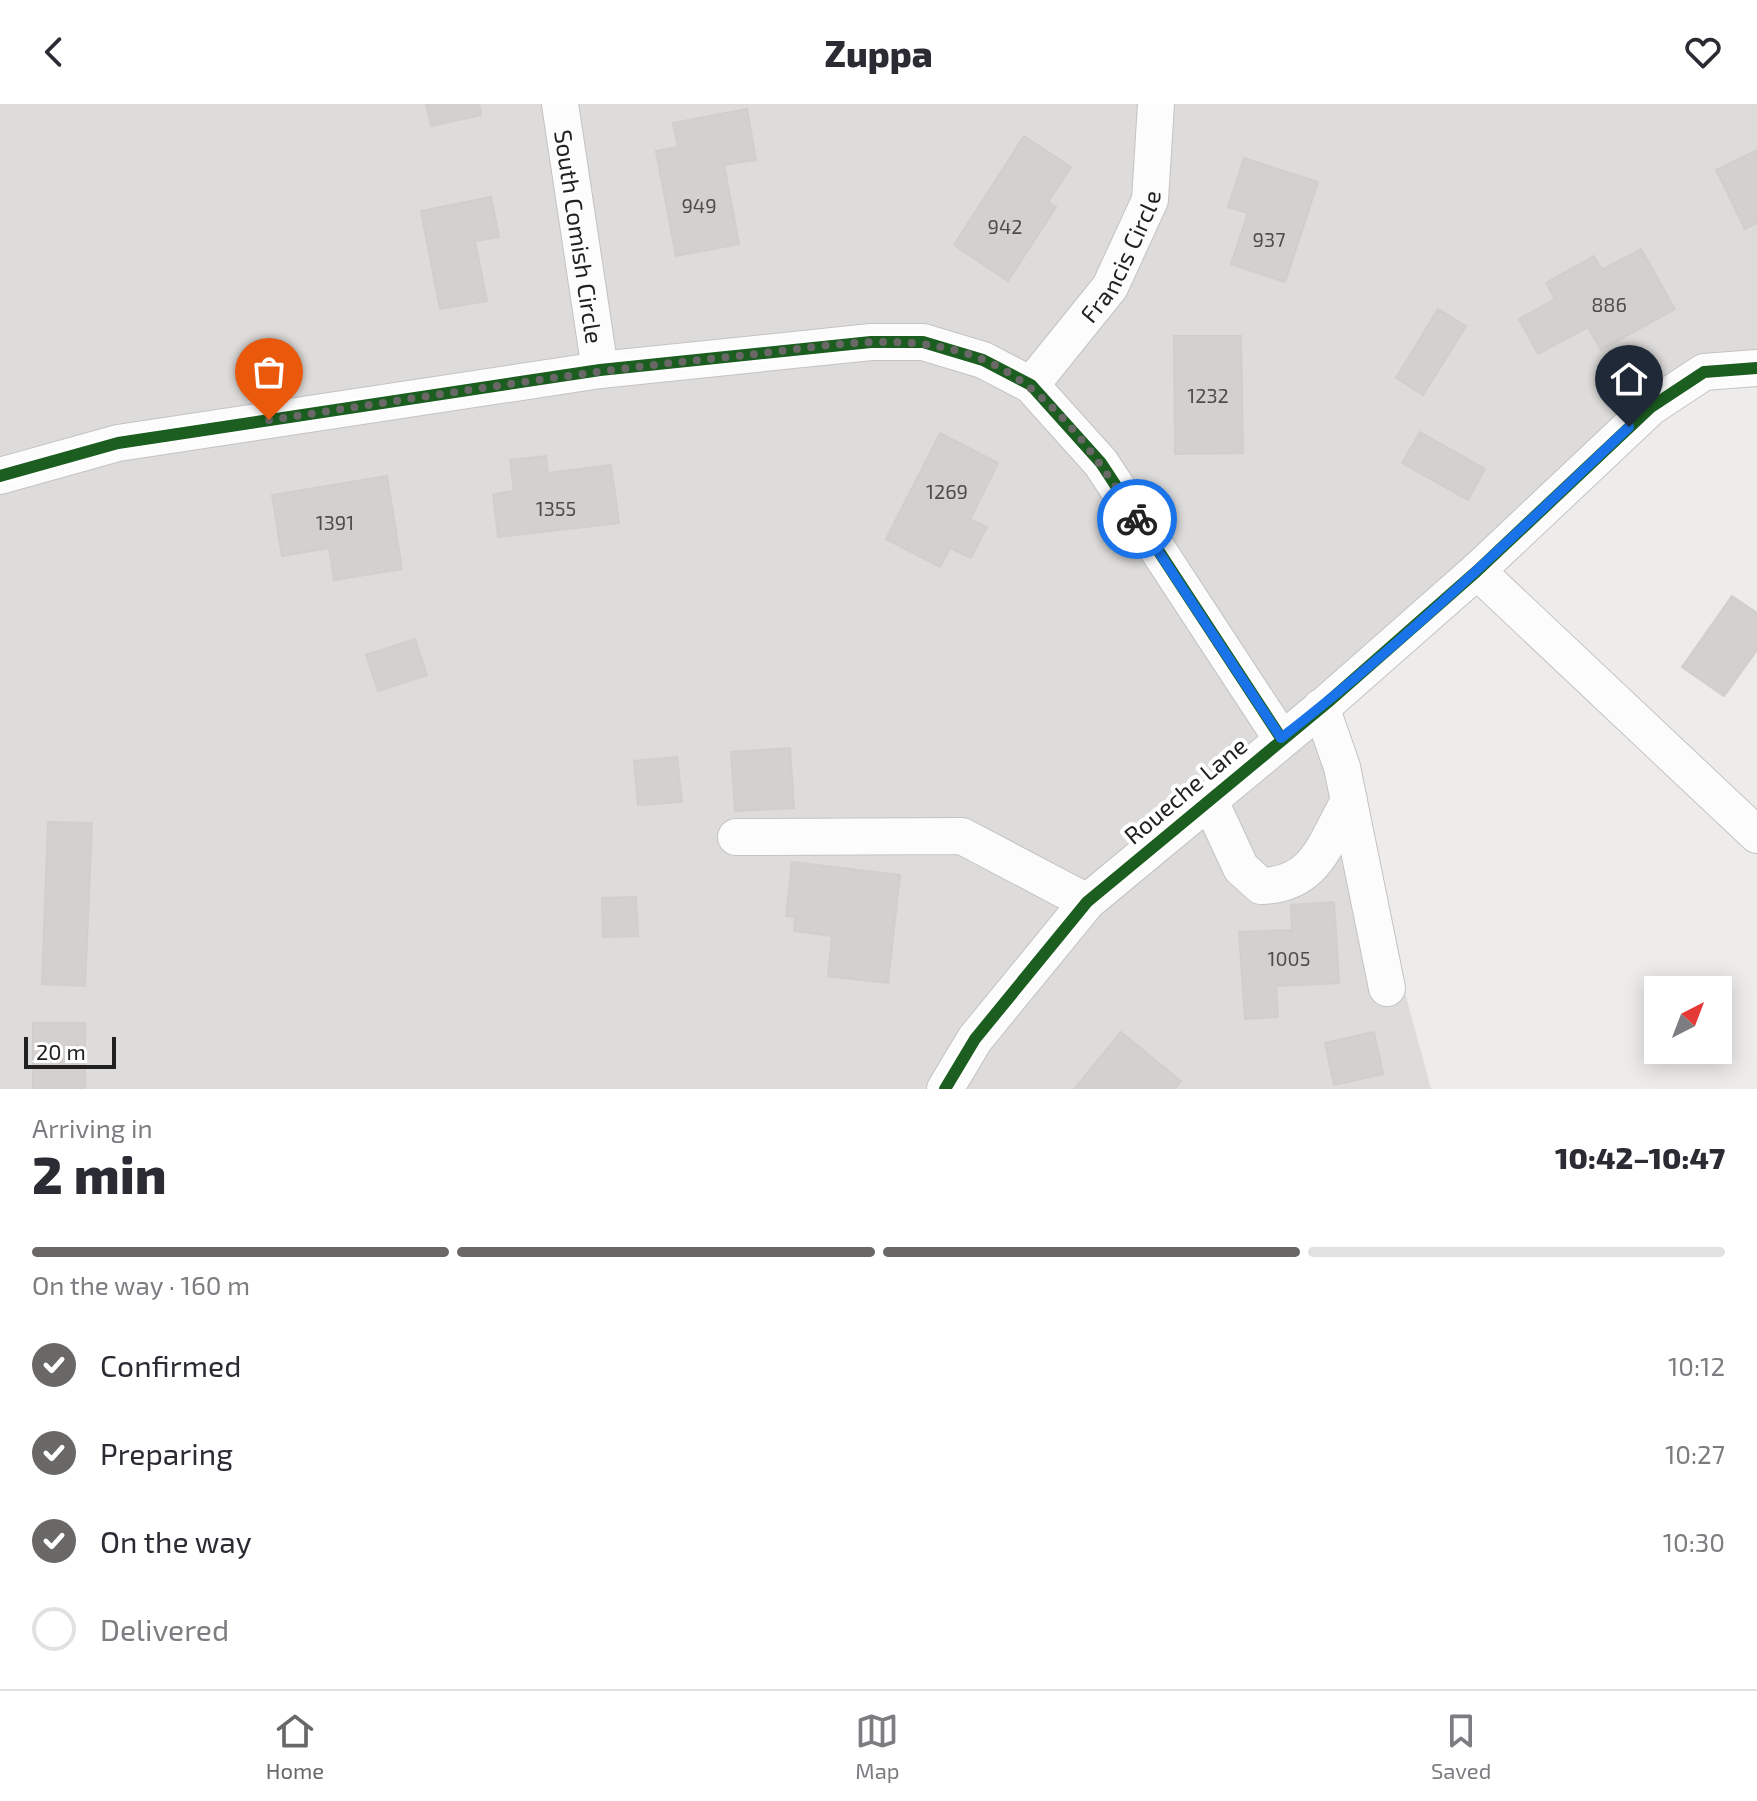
<!DOCTYPE html>
<meta charset="utf-8">
<style>
:root{--surface:#fff;--page:#f7f7f7;--text:#2b2b33;--muted:#7c7c81;--line:#e1e1e2;--accent:#696867}
body{margin:0;font-family:"Exo 2",sans-serif;background:var(--page);color:var(--text);height:100vh;display:flex;flex-direction:column;font-size:30px;white-space:nowrap}
*{box-sizing:border-box;margin:0}
p{font-size:26px;color:var(--muted)}
.icon{flex:none;width:44px;height:44px;fill:none;stroke:currentColor;stroke-width:2;stroke-linecap:round;stroke-linejoin:round}
.map{position:relative;height:985px;overflow:hidden}
.sheet{display:flex;flex-direction:column;background:var(--surface);flex:1}
.sheet>*{flex:none}
.needle{width:52px;rotate:42deg}
.controls{position:absolute;left:1644px;top:872px;display:grid;gap:16px}
.controls a{display:grid;place-items:center;width:88px;height:88px;border-radius:0px;background:var(--surface);box-shadow:0 4px 20px #0003;font-size:40px}
.scale{position:absolute;left:24px;bottom:20px;width:92px;box-sizing:border-box;padding-left:8px;border:4px solid #212121;border-top:0;font-size:22px;line-height:28px;white-space:nowrap;color:#212121;-webkit-text-stroke:6px #fff;paint-order:stroke}
.pin{position:absolute;display:grid;place-items:center;width:68px;height:68px;color:#fff;margin:-82px -34px;border-radius:50% 50% 50% 0;rotate:-45deg;box-shadow:0 0 8px #0007}
.pin .icon{rotate:45deg}
.courier{position:absolute;display:grid;place-items:center;width:80px;height:80px;margin:-40px;border:6px solid #1a73e8;border-radius:50%;background:#fff;color:#222;box-shadow:0 2px 10px #0007}
.head em{font-style:normal;font-weight:800}
.head div{display:flex;flex-direction:column-reverse}
.head{display:flex;align-items:center;justify-content:space-between;height:136px;padding:0 32px}
h1{font-size:52px;font-weight:800;line-height:60px}
.bar{display:grid;grid-template-columns:repeat(4,1fr);gap:12px 8px;align-content:center;height:96px;padding:0 32px}
.bar i{height:10px;border-radius:6px;background:var(--line)}
.bar .current{background:var(--accent)}
.bar p{grid-column:span 4}
ol{padding:0 32px;list-style:none}
li{display:flex;align-items:center;gap:24px;height:88px}
li p{margin-inline-start:auto}
li .icon{padding:8px;border-radius:50%;background:var(--accent);color:#fff;stroke-width:4}
li:last-child{color:var(--muted)}
li i{width:44px;height:44px;border:4px solid var(--line);border-radius:50%}
header{display:flex;justify-content:space-between;align-items:center;height:104px;padding:0 32px;background:var(--surface);font-size:36px;font-weight:800}
.menu{display:flex;justify-content:space-around;align-items:center;height:112px;border-top:2px solid var(--line);background:var(--surface);font-size:22px;color:var(--muted)}
.menu a{display:grid;justify-items:center;gap:4px}
.menu .current{color:var(--accent)}
.map>svg:first-child{display:block}
.residential{fill:#dddcdb}
.building{fill:#d3d0ce;stroke:#d1cecb;stroke-width:2}
.lines{fill:none;stroke-linecap:round;stroke-linejoin:round}
.minor-casing{stroke:#c4c3c2;stroke-width:38}
.minor{stroke:#fcfcfc;stroke-width:36}
.cycleway-casing{stroke:#fff;stroke-width:17}
.cycleway{stroke:#1b5e20;stroke-width:12}
.done{stroke:#696867;stroke-width:8;stroke-dasharray:0 14.4}
.route{stroke:#1a73e8;stroke-width:10}
.labels{text-anchor:middle;dominant-baseline:central;stroke-width:8;stroke-linejoin:round;paint-order:stroke}
.number-label{font-size:20px;fill:#4e4d4c}
.street-label{font-size:24px;fill:#212121;stroke:#fff}
</style>
<header><svg class="icon" aria-label="back" viewBox="0 0 24 24"><path d="M15 5l-7 7 7 7"/></svg>Zuppa<svg class="icon" aria-label="heart" viewBox="0 0 24 24"><path d="M12 20l-8-8c-3-5 5-10 8-4 3-6 11-1 8 4z"/></svg></header>
<div class="map">
<svg width="1757" height="985" viewBox="0 0 1757 985">
<rect width="100%" height="100%" fill="#eeecea"/>
<path class="residential" d="M0,0H1757V264L1704,268L1327,599L1431,985H0Z"/>
<path class="building" d="M426,0H479L481,11L431,22Z
M747,5L756,56L724,61L739,140L676,152L656,47L678,43L673,19Z
M1024,32L1071,63L1048,98L1056,103L1008,177L954,141Z
M1757,46V119L1745,125L1716,66Z
M1244,54L1318,78L1285,178L1231,160L1248,109L1228,103Z
M491,93L499,133L475,137L487,197L440,205L421,107Z
M1641,145L1675,205L1601,246L1588,223L1538,250L1519,215L1555,195L1546,179L1594,152L1602,166Z
M1438,205L1466,222L1423,291L1396,274Z
M1174,232H1241L1243,349L1175,350Z
M1420,328L1485,365L1468,396L1402,359Z
M940,329L998,359L970,415L987,423L971,454L950,444L940,463L886,435Z
M546,352L548,369L611,361L619,419L498,433L493,390L514,387L510,356Z
M387,372L402,465L334,476L329,444L282,452L272,391Z
M1732,492L1757,509V546L1724,592L1682,563Z
M415,535L427,571L378,587L366,551Z
M790,644L794,704L735,707L731,648Z
M677,653L682,698L638,701L634,657Z
M48,718L92,719L85,882L42,880Z
M792,758L900,771L888,879L828,872L832,832L794,827L795,813L786,812Z
M636,793L638,832L603,833L602,794Z
M1334,798L1339,879L1276,882L1278,913L1245,915L1239,828L1292,826L1291,801Z
M33,919H85V985H33Z
M1121,928L1181,977L1174,985H1074Z
M1374,928L1383,970L1334,981L1325,939Z"/>
<g class="lines">
<g class="minor-casing">
<g id="minor">
<path id="s1" d="M560,0L600,266"/>
<path id="s2" d="M1031,281L1110,183L1150,96L1156,0"/>
<path d="M0,372L118,339L600,266L871,238H923L983,256L1031,281L1101,359L1281,634"/>
<path d="M1477,467L1757,731"/>
<path d="M1321,603L1342,663L1387,884"/>
<path d="M1209,695L1241,764L1261,782C1317,781 1325,738 1349,697"/>
<path d="M736,733L962,732L1087,798"/>
<path d="M945,985L975,935L1087,798L1327,599L1477,467L1651,303L1704,268L1757,264"/>
</g>
</g>
<use href="#minor" class="minor"/>
<g class="cycleway-casing">
<path id="cycleway" d="M0,372L118,339L600,266L871,238H923L983,256L1031,281L1101,359L1281,634
M945,985L975,935L1087,798L1327,599L1477,467L1651,303L1704,268L1757,264"/>
</g>
<use href="#cycleway" class="cycleway"/>
</g>
<g class="lines">
<path class="done" d="M269,316C425,293 581,267 738,252C819,244 906,223 984,256C1053,286 1097,354 1137,415"/>
<path class="route" d="M1137,415L1281,634C1404,539 1516,430 1629,323"/>
</g>
<g class="labels">
<g class="number-label">
<text x="699" y="101">949</text>
<text x="1005" y="122">942</text>
<text x="1269" y="135">937</text>
<text x="1609" y="200">886</text>
<text x="1208" y="291">1232</text>
<text x="947" y="387">1269</text>
<text x="556" y="404">1355</text>
<text x="335" y="418">1391</text>
<text x="1289" y="854">1005</text>
</g>
<g class="street-label">
<text stroke="none"><textPath href="#s1" startOffset="134">South Comish Circle</textPath></text>
<text stroke="none"><textPath href="#s2" startOffset="158">Francis Circle</textPath></text>
<text transform="translate(1185 686) rotate(-40)">Roueche Lane</text>
</g>
</g>
</svg>
<div class="controls">
<a><svg class="needle" viewBox="-14 -14 28 28"><path d="M0-13l5 13h-10z" fill="#e53935"/><path d="M0 13l5-13h-10z" fill="#7c7c81"/></svg></a>
</div>
<div class="scale">20 m</div>
<div class="pin" style="left:269px;top:316px;background:#ea580c"><svg class="icon" aria-label="bag" viewBox="0 0 24 24"><path d="M5 8h14l-1 12H6zM9 8a3 3 0 0 1 6 0"/></svg></div>
<div class="pin" style="left:1629px;top:323px;background:#1f2937"><svg class="icon" aria-label="home" viewBox="0 0 24 24"><path d="M3 11l9-7 9 7M6 9v11h12V9"/></svg></div>
<div class="courier" style="left:1137px;top:415px"><svg class="icon" aria-label="bike" viewBox="0 0 24 24"><circle cx="6" cy="16" r="4"/><circle cx="18" cy="16" r="4"/><path d="M6 16l4-8h5l3 8M10 8l3 8H6M13 5h3"/></svg></div>
</div>
<section class="sheet">
<div class="head"><div><h1>2 min</h1><p>Arriving in</p></div><em>10:42–10:47</em></div>
<div class="bar"><i class="current"></i><i class="current"></i><i class="current"></i><i></i><p>On the way · 160 m</p></div>
<ol>
<li><svg class="icon" aria-label="check" viewBox="0 0 24 24"><path d="M5 12l5 5 9-10"/></svg>Confirmed<p>10:12</p></li>
<li><svg class="icon" aria-label="check" viewBox="0 0 24 24"><path d="M5 12l5 5 9-10"/></svg>Preparing<p>10:27</p></li>
<li><svg class="icon" aria-label="check" viewBox="0 0 24 24"><path d="M5 12l5 5 9-10"/></svg>On the way<p>10:30</p></li>
<li><i></i>Delivered</li>
</ol>
</section>
<nav class="menu">
<a class="current"><svg class="icon" aria-label="home" viewBox="0 0 24 24"><path d="M3 11l9-7 9 7M6 9v11h12V9"/></svg>Home</a>
<a><svg class="icon" aria-label="map" viewBox="0 0 24 24"><path d="M3 6l6-2 6 2 6-2v14l-6 2-6-2-6 2zM9 4v14M15 6v14"/></svg>Map</a>
<a><svg class="icon" aria-label="saved" viewBox="0 0 24 24"><path d="M7 4h10v16l-5-4-5 4z"/></svg>Saved</a>
</nav>
